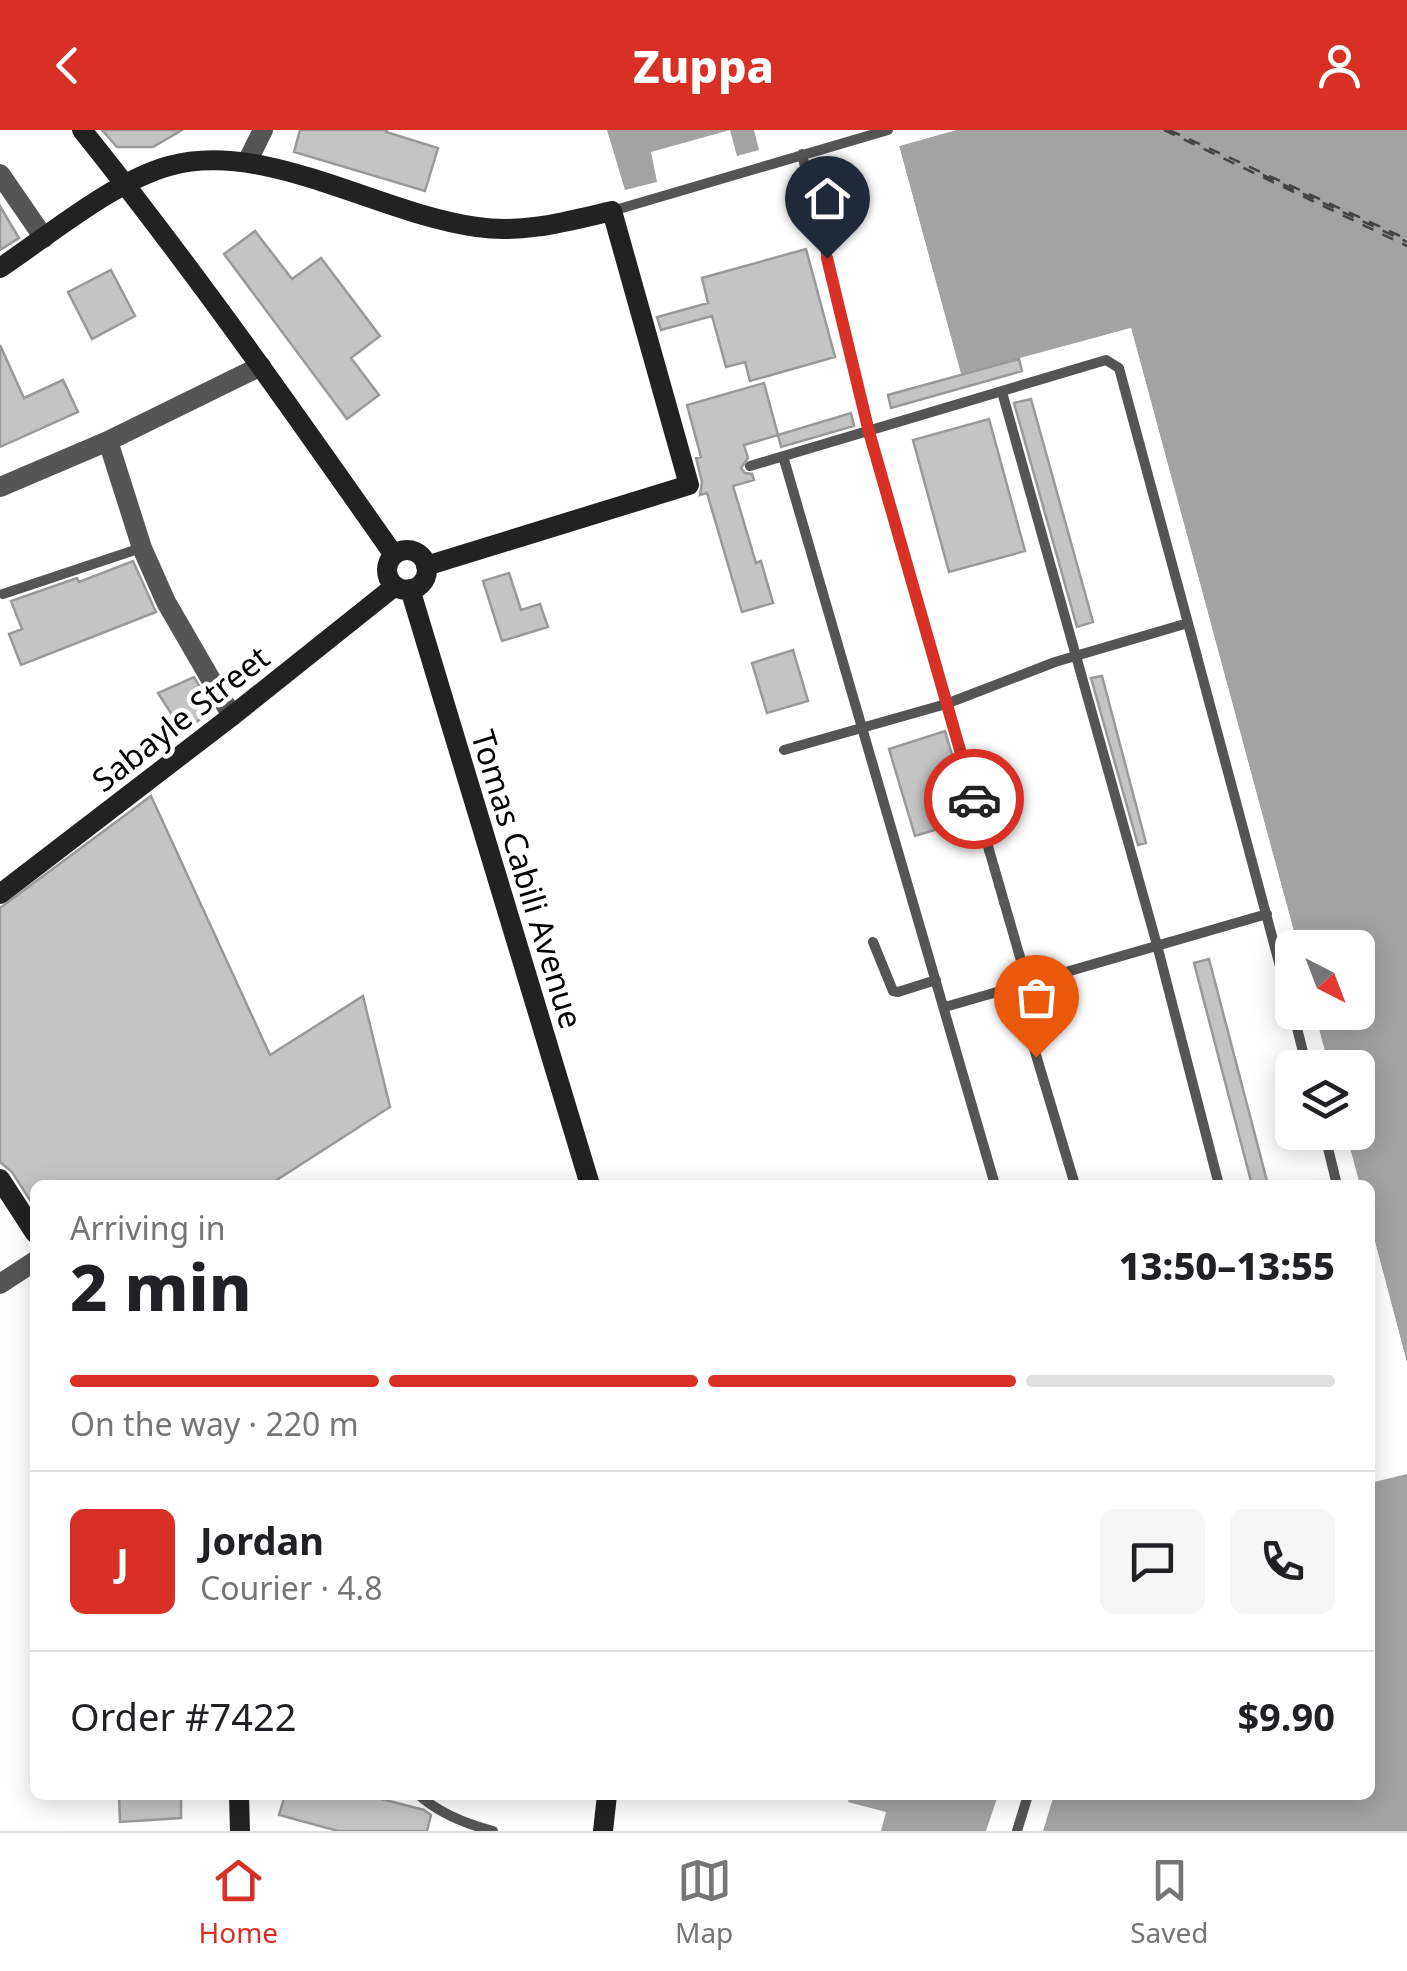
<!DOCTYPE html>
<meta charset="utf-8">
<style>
:root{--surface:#fff;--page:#f6f6f6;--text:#202124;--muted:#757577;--line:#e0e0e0;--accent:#d93025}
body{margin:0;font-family:"Noto Sans",sans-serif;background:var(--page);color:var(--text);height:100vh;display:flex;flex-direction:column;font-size:38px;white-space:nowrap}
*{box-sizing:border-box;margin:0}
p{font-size:32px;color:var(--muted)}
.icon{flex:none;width:55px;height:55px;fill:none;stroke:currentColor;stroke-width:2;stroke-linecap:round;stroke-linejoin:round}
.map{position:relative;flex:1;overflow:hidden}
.drawer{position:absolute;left:30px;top:1050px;width:1345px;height:620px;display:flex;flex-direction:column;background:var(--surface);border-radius:15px;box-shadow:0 5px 25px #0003}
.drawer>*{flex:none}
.needle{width:65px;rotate:138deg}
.controls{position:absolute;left:1275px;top:800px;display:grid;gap:20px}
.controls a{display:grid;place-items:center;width:100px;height:100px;border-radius:15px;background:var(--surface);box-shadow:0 5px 25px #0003;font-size:50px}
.pin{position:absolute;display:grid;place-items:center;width:85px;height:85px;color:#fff;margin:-102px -42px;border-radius:50% 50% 50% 0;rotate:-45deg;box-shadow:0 0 10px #0007}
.pin .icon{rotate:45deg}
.courier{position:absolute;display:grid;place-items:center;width:100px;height:100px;margin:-50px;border:8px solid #d93025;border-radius:50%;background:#fff;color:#222;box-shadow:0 2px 12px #0007}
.head em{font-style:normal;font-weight:800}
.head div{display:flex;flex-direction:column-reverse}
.head{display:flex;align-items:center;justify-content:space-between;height:170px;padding:0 40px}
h1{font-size:65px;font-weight:800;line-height:75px}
.bar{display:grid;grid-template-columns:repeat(4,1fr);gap:15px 10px;align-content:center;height:120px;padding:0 40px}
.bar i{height:12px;border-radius:8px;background:var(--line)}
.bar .active{background:var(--accent)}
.bar p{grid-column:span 4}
.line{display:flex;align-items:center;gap:25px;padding:0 40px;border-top:2px solid var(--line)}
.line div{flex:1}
.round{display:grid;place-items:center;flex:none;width:105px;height:105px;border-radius:15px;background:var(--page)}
header{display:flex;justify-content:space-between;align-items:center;height:130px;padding:0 40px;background:var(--accent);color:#fff;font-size:45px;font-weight:800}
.tab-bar{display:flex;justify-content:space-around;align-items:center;height:140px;border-top:2px solid var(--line);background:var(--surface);font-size:28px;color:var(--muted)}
.tab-bar a{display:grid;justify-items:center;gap:5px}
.tab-bar .active{color:var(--accent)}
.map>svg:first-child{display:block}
.water{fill:#a3a3a3}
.pier{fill:#fff}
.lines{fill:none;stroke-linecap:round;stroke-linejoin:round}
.ferry{stroke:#444;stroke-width:2.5;stroke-dasharray:12 10;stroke-linecap:butt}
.building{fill:#c4c4c4;stroke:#999;stroke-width:2.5}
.lane{stroke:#555;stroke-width:10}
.street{stroke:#555;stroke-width:20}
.secondary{stroke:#222;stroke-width:20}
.done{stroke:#595959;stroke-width:10;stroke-dasharray:0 18}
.route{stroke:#d93025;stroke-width:12}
.labels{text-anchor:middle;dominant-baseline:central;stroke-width:9;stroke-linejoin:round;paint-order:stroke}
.street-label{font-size:32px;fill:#000;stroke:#fff}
</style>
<header><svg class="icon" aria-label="back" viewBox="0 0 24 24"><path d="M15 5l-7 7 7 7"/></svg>Zuppa<svg class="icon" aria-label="person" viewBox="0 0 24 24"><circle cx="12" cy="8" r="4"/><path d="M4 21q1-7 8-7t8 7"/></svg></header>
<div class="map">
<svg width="1407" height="1701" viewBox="0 0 1407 1701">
<rect width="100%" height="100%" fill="#fff"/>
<path class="water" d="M607,0H754L759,20L737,26L730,0L651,22L657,52L625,60Z
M956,0H1407V1233L1370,1093V1055H1360L1346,1003L1358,1002V938L1329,937L1315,883L1358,882V818L1298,817L1131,198L961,245L899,16Z
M1407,1344V1701H1043L1054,1665H1370V1353Z
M850,1665H998L986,1701H881L886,1682L848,1672Z"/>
<path class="pier" d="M937,0H956L899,16L961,244L1131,198L1298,817L1292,818L1127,204L958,249L894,17L896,11Z
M1370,1093L1407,1233V1238L1402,1234L1370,1112Z"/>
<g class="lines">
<path class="ferry" d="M1164,0L1407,116
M1169,0L1407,109
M1263,45L1407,112"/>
</g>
<path class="building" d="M102,0H182L153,17H117Z
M300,0H387L386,2L438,18L425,61L294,22Z
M0,76L19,108L0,120Z
M255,101L292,149L321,128L380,206L351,228L379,265L347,289L224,124Z
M806,119L835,227L750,251L745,232L726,237L712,186L661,200L657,187L708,173L702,148Z
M111,140L135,186L92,209L68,162Z
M0,215L24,268L63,250L78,282L0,317Z
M1019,229L1022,241L891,278L888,265Z
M764,253L778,305L851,283L854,296L781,317L778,305L744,315L748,328L741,338L745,343L752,344L754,350L733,356L756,433L761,431L773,473L742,482L707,363L700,365L702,352L696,328L701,327L687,275Z
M1031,269L1093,492L1077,497L1014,273Z
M989,289L1025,421L949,442L913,310Z
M133,431L156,482L21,535L9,504L22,499L11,471L77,448L79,452Z
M509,443L521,480L540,474L548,497L502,511L483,451Z
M793,520L808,571L767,583L752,533Z
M1102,546L1146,713L1138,715L1091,548Z
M194,547L213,580L183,602L158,563Z
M945,601L971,689L915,706L889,619Z
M151,666L270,925L363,866L390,977L269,1055H35V1078L12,1042L0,1032V778Z
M1209,829L1268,1055H1252L1194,833Z
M119,1665H181V1688L120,1692Z
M285,1665H366L424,1680L431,1685L427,1701H338L279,1685Z"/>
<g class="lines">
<path class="lane" d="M802,24L874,321L1028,855L1027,895L1075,1055
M612,81L888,0
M1002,262L1157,815L1219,1055
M783,326L995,1055
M750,336L1106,230L1119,238L1188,493L1055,532L946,574L784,620
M3,464L141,418
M1188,493L1292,881
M873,812L893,861L898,862L936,850
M945,877L1267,784
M1293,882L1307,938
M1324,1002L1337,1055
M419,1665C440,1684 466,1694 493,1701
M1017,1701L1028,1665"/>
<path class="street" d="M248,30L263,0
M0,44L44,108
M108,311L142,418L166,472L232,586
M0,357L108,311L261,236
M0,1154L35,1131"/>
<path class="secondary" d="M82,0C192,137 293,281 394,425
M0,138C48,106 114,51 169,36C264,9 379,84 477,97C524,104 568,91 612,81L689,355L426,436
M387 440a20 20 0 1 1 40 0a20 20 0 1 1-40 0Z
M410,459L590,1055
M0,764L232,586L395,456
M0,1049L35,1103
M239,1665L240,1701
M603,1701L607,1665"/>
</g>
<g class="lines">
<path class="done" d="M974,669L1028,854L1027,895L1036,927"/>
<path class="route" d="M827,128L869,302L974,669"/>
</g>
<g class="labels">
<g class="street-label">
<text transform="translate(180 588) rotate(-38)">Sabayle Street</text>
<text transform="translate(528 749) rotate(73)">Tomas Cabili Avenue</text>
</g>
</g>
</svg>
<div class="controls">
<a><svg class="needle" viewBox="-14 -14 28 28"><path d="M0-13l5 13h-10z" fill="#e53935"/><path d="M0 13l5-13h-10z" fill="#757577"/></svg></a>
<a><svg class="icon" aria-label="layers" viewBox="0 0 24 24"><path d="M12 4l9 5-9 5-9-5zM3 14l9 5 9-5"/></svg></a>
</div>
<div class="pin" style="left:1036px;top:927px;background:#ea580c"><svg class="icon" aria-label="bag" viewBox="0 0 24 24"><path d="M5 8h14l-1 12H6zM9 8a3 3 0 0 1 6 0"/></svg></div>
<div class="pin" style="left:827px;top:128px;background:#1f2937"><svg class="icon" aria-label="home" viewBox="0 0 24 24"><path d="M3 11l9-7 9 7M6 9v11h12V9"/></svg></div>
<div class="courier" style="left:974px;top:669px"><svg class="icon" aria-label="car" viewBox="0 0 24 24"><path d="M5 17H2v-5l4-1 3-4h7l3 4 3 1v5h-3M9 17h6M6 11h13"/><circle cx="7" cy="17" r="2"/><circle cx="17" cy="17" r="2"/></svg></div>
<section class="drawer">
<div class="head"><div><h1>2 min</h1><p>Arriving in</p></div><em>13:50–13:55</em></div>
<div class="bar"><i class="active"></i><i class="active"></i><i class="active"></i><i></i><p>On the way · 220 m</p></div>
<div class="line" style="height:180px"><b class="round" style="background:var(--accent);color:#fff">J</b><div><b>Jordan</b><p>Courier · 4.8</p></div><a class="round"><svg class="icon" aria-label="chat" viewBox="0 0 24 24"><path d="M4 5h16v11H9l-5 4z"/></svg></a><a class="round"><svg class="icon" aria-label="phone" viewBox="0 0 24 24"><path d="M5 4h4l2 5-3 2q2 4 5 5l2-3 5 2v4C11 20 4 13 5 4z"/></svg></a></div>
<div class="line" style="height:130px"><div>Order #7422</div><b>$9.90</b></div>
</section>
</div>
<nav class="tab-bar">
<a class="active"><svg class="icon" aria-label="home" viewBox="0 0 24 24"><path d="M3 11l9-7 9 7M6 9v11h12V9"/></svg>Home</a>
<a><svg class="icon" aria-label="map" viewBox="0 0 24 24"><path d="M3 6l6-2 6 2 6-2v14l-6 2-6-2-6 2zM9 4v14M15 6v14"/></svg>Map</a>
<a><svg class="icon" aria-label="saved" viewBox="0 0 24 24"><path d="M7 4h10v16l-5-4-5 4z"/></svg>Saved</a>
</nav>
